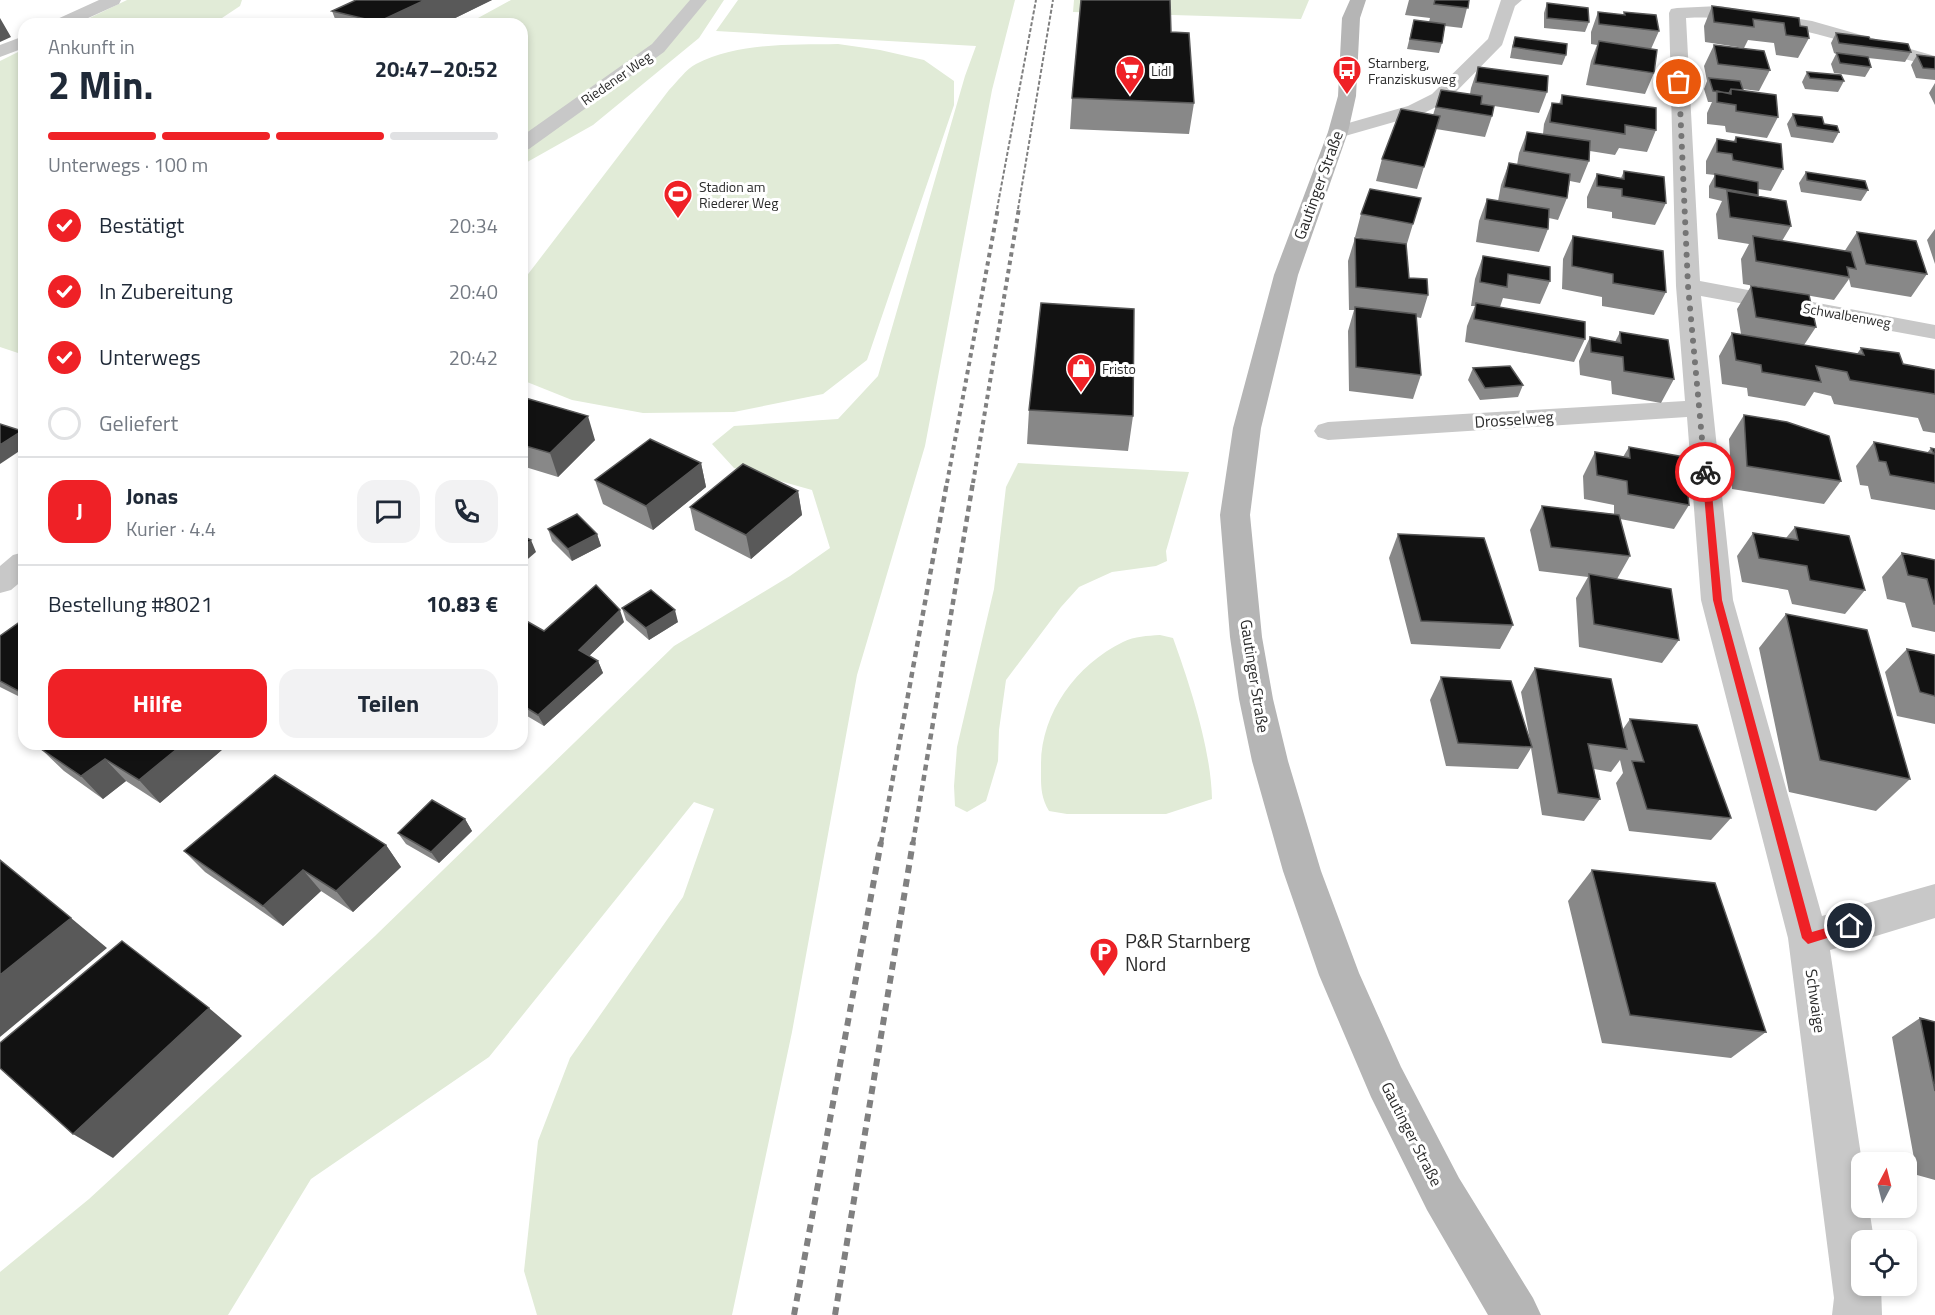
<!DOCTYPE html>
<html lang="de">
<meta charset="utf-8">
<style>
:root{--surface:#fff;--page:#f2f2f3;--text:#1f2937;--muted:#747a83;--line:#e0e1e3;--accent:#ef2126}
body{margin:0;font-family:"Titillium Web",sans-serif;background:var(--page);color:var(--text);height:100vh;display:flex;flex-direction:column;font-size:22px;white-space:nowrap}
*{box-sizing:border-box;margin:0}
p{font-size:20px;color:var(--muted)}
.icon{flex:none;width:33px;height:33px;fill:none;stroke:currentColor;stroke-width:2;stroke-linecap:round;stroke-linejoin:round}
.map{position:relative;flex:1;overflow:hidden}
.details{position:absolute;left:18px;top:18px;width:510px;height:732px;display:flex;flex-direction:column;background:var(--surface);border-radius:18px;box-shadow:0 3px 9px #0003}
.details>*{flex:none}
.needle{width:39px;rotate:7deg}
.fabs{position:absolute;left:1851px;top:1152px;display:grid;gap:12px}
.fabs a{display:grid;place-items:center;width:66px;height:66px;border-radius:12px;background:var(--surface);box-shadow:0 3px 9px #0003;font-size:30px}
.pin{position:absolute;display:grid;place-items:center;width:51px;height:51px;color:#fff;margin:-26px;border:3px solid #fff;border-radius:50%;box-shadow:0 2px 6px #0007}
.courier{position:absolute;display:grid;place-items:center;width:60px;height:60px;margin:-30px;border:4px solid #ef2126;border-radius:50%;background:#fff;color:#222;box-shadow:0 2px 8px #0007}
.summary em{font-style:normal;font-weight:700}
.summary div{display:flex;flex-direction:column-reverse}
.summary{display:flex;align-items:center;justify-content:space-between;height:102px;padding:0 30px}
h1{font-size:39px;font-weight:700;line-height:45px}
.bar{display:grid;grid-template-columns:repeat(4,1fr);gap:9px 6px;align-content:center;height:72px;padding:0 30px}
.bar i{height:8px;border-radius:4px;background:var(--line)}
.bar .selected{background:var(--accent)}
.bar p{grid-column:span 4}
.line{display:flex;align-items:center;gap:15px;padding:0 30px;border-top:2px solid var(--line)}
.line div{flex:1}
.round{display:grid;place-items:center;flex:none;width:63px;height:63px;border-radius:18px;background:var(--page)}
ol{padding:0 30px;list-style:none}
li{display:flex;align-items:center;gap:18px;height:66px}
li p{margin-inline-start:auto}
li .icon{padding:6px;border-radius:50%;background:var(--accent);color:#fff;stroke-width:4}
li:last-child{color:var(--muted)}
li i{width:33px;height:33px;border:3px solid var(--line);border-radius:50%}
.primary-button{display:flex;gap:12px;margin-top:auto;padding:12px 30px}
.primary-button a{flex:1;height:69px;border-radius:18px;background:var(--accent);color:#fff;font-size:24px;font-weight:700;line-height:69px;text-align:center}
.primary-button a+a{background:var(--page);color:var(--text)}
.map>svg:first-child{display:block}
.green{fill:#e1ebd7}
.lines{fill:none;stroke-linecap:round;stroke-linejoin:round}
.street{fill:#c8c8c8;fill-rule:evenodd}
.secondary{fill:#b5b5b5;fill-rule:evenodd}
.rail-far3{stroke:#808080;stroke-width:2;stroke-dasharray:4 2;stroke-linecap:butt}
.rail-far2{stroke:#808080;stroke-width:4;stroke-dasharray:4.5 4;stroke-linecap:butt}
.rail-far1{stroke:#808080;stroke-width:4.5;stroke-dasharray:6 4.5;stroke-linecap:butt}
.rail{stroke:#808080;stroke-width:6;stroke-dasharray:8 6;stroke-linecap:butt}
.wall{fill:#888}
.shaded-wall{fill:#595959}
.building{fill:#121212;stroke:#595959;stroke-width:1.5}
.route{fill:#ef2126}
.done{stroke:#757575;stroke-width:6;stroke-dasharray:0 10.8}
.labels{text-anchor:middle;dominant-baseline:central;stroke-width:6;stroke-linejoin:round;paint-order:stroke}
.far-poi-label{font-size:14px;fill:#2b2b2b;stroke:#fff;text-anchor:start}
.far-street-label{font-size:14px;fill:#2b2b2b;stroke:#fff}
.street-label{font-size:16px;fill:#2b2b2b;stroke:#fff}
.near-poi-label{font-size:20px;fill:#2b2b2b;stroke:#fff;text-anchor:start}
</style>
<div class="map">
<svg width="1935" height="1315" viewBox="0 0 1935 1315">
<rect width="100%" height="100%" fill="#fff"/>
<path class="green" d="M127,0H242L240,6L213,24H77Z
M511,0H724L699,38L593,125L522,165V24H467Z
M738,0H1015L992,90L925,446L857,675L792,1032L732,1315H537L524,1271L538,1141L570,1058L683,897L714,809L694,802L489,1057L311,1179L228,1315H0V1272L89,1199L375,936L674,646L790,576L830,548L812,490L734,468L712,444L734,426L838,419L878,376L965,76L976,46L716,31Z
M1074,0H1309L1301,19L1073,12Z
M838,44L880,50L924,60L954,81V105L867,360L823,394L734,412L643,413L572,400L522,380V282L669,90C677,82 686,69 696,64C738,42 792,45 838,44Z
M24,49V355L0,347V61Z
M1018,463L1189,472L1166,551L1167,561L1156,566L1112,572L1079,587L1061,607L1006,680L999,730L998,761L986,801L967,812L955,806L954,786L957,747L994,589L1006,487Z
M1160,635L1173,638C1190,685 1211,749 1212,799L1166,814H1067L1049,811C1040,796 1041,784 1041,767C1040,714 1076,665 1123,642C1135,636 1147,636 1160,635Z"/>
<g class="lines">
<path class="street" d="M99,0H121L119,4L75,24H52L55,20Z
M690,0H707L664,52L529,149L522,151V136L652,44Z
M1501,0H1522L1515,6L1502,45L1446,102L1422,114L1338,138L1331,136L1328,132L1331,128L1408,106L1432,94L1488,39Z
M1719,6L1812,21L1935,56V67C1851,47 1774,13 1686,18L1700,281L1935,325V339L1701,296L1733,600L1822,916L1935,884V918L1830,950L1862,1162V1208H1869L1874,1240H1862V1286H1881L1882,1315H1832L1834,1298L1788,938L1701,600L1687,417L1328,440L1318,437L1314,431L1318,425L1328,422L1685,401L1676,286L1669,13L1671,9L1677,8Z
M24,36V48L0,57V45Z
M24,552V579L11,590L0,593V566L13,555Z"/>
<path class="secondary" d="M1350,0H1366L1360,18L1356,96L1348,132L1298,275L1261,428L1250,515L1262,637L1273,699L1288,761L1321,871L1359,973L1401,1067L1459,1178L1533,1298L1541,1315H1488L1427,1210L1371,1097L1319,975L1283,871L1252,761L1239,699L1230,637L1220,515L1233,428L1274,275L1328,132L1338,96L1342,18Z"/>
<path class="rail-far3" d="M997,209L1036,0
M1018,209L1053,0"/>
<path class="rail-far2" d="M947,483L998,208
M973,483L1019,208"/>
<path class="rail-far1" d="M881,843L947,482
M913,843L973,482"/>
<path class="rail" d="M794,1315L881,842
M835,1315L913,842"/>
</g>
<path class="wall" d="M356,0H492L443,24H337L332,11Z
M1409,0H1469L1462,28L1445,26L1442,43L1439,53L1407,49L1414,20L1429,22L1430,18L1405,15Z
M1547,3L1589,22L1585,32L1544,28V13Z
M1712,6L1800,26L1809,38L1798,58L1776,55L1774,43L1748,40L1744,48L1705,42L1704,26Z
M1598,12L1623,15L1624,12L1659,31L1651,49L1654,73L1645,94L1586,85L1591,61L1597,45L1591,44V32Z
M1171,32L1194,103L1189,134L1070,129L1072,98Z
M1836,33L1870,39L1911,52L1905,62L1868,58L1871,67L1865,77L1834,73L1831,64L1836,54L1834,53L1831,43Z
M1515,37L1566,55L1562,65L1510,58L1512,47Z
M1714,45L1770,70L1759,91L1742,89L1743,91L1778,117L1767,138L1726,132L1725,126L1707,124V113L1712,102H1708L1704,89L1707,81L1704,66Z
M1917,55L1935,57V80L1916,78L1911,65Z
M1478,67L1547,92L1539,113L1494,106L1492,116L1485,137L1436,129L1417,189L1376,181L1382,159L1433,115L1441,90L1470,94L1471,88Z
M1807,72L1844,81L1838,92L1805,89L1802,82Z
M1935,83V105L1929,93Z
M1562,95L1656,130L1647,152L1619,148L1615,155L1590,151L1589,161L1580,183L1570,181L1567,198L1558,220L1549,218L1548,229L1539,252L1476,242L1479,221L1487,199L1498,201L1501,185L1509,163L1517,165L1519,153L1527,132L1543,134L1544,124L1552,103L1559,104Z
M1793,114L1824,124L1839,132L1833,143L1791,137L1787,124Z
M1736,137L1783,169L1771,191L1758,189L1757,196L1791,226L1782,241L1844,252L1857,232L1927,274L1911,297L1851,287L1849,279L1834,300L1743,284L1741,259L1749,244L1718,239L1716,214L1722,201L1709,198V186L1715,175L1706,174V161L1717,139L1733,142Z
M1624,171L1666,203L1655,225L1612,218V212L1587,208V197L1597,174L1621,178Z
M1806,172L1868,190L1861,201L1801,192L1799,183Z
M1361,214L1413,224L1406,247L1409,278L1428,295L1421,318L1416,317L1421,375L1413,399L1349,391L1348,331L1354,310H1349L1348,261L1355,238L1372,240L1355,237Z
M1935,229V264L1927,240Z
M1573,236L1666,292L1654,315L1602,306V297L1562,289L1563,259Z
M1483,256L1550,281L1540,304L1503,298L1500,307L1585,339L1574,362L1465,342L1467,326L1475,306H1471L1475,279Z
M1751,286L1816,327L1804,345L1857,354L1861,348L1903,364L1935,370V433L1923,431L1918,418L1834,404L1831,396L1814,392L1805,406L1748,396L1747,388L1722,384L1719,356L1732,333L1741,334L1737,309Z
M1620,332L1674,379L1661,403L1612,394L1611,381L1580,375L1579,361L1590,337L1615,342Z
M1473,368L1523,385L1518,397L1480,400L1468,380Z
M522,397L595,440L558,477L522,466Z
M1029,410L1133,416L1128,451L1027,444Z
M1744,415L1841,481L1824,504L1732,489L1729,439Z
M1874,442L1927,453L1931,448L1935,449V510L1871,499L1868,486L1860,485L1856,466Z
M1629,447L1689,505L1674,529L1620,519L1630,556L1617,579L1679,640L1662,663L1579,647L1576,598L1588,577L1539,571L1530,530L1542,506L1614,514V505L1584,499L1583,476L1595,452L1623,457Z
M701,463L706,487L653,530L603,504L595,480Z
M798,491L802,515L751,559L695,530L690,507Z
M1795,527L1865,590L1845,614L1792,604L1788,590L1742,582L1737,556L1753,533L1786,538Z
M548,529L597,534L601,546L572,561L552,541Z
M1398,534L1513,625L1500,649L1411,644L1389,558Z
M1902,553L1935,560V632L1912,627L1905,603L1887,599L1882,577Z
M622,608L678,622L649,640L626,620Z
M1786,614L1910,779L1876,811L1789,792L1759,648Z
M24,619V699L0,687V636Z
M522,620L544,631L624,622L589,656L598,661L603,673L544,726L522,713Z
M1907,649L1935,655V724L1897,716L1885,672Z
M1535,668L1623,729L1630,719L1731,818L1711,840L1629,831L1616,783L1623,773L1620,760L1611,772L1594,769L1600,799L1584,821L1542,815L1531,748L1518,769L1446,766L1430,700L1441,677L1530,740L1521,692Z
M47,744H219L223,749L160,803L126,781L103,799L64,771L41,749Z
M465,819L472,831L439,863L406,844L398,833Z
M386,845L401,867L353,912L321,891L283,926L205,872L184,851Z
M1592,870L1766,1032L1731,1058L1602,1043L1568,901Z
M1920,1018L1935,1022V1180L1917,1175L1892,1037Z"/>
<path class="shaded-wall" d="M425,0H492L443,24H379L378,22Z
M0,18L11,37L0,42Z
M588,416L595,440L558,477L550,453Z
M22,431L24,433V448L0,464V445Z
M701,463L706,487L653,530L646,506Z
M798,491L802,515L751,559L746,535Z
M597,534L601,546L572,561L568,549Z
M531,540L536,552L522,564V548Z
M620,610L624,622L583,662L579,650Z
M675,610L678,622L649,640L646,628Z
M598,661L603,673L544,726L538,715Z
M183,744H219L223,749L160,803L139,780Z
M105,759L126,781L103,799L81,776Z
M465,819L472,831L439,863L431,852Z
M386,845L401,867L353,912L336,891Z
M303,870L321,891L283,926L263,906Z
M71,918L107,948L0,1037V975Z
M209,1008L242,1036L113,1158L73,1134Z"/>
<path class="building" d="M356,0H425L378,22L332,11Z
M1081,0H1170L1171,32L1189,33L1194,103L1072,98Z
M1435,0H1469L1468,8L1434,4Z
M1547,3L1588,8L1589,22L1547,18Z
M1712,6L1799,18L1800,26L1807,27L1809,38L1786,35L1784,23L1753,19L1754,27L1714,22Z
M1598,12L1625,15L1624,12L1656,15L1659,31L1599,24Z
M252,19L279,21L275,24H245Z
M1414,20L1445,24L1442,43L1410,39Z
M1836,33L1869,37L1870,39L1908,44L1911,52L1839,43Z
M1515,37L1567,44L1566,55L1513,47Z
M1599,41L1657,50L1654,73L1594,64Z
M1714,45L1764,51L1770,70L1718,64Z
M1837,53L1868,57L1871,67L1840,63Z
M1917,55L1935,57V69L1923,68Z
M1478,67L1548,76L1547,92L1476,82Z
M1807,72L1841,75L1844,81L1810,78Z
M1709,78L1740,81L1743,90L1731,89L1729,93L1713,91Z
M1731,89L1776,95L1778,117L1736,111V105L1717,102V91L1731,94Z
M1441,90L1482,96L1481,104L1494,106L1492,116L1436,107Z
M1562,95L1656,108V130L1625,125V134L1550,122L1552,103L1562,104Z
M1401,109L1440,116L1424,167L1382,159Z
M1793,114L1822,117L1824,124L1837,126L1839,132L1797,126Z
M1527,132L1590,141L1589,161L1524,151Z
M1736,137L1781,144L1783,169L1733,160L1732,154L1717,152V139L1736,142Z
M1509,163L1570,174L1567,198L1504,187Z
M1624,171L1664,177L1666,203L1622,196V189L1597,186V174L1624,179Z
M1806,172L1865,181L1868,190L1807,180Z
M1715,174L1758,182V195L1715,187Z
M1370,189L1421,198L1413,224L1361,214Z
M1727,191L1786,201L1791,226L1730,217Z
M1487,199L1549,209L1548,229L1485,219Z
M1857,232L1916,241L1927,274L1866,264Z
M1573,236L1663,251L1666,292L1613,283V274L1572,266Z
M1753,236L1851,252L1856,269L1847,267L1849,277L1756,261Z
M1355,238L1406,244L1409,278L1427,279L1428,295L1356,287Z
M1483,256L1550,267V281L1508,274L1507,287L1480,282Z
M1751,286L1809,295L1816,327L1756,317Z
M1041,303L1134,309L1133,416L1029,410Z
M1476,303L1585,322V339L1474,319Z
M1355,307L1416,314L1421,375L1356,367Z
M1620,332L1668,340L1674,379L1624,371L1623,357L1591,352L1590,337L1621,343Z
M1732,333L1864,355L1861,348L1899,353L1903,364L1935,370V394L1850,380L1847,372L1816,366L1821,382L1762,372L1761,365L1736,360Z
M1510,366L1523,385L1485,388L1473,368Z
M522,397L588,416L550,453L522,445Z
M1744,415L1787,422L1829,436L1841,481L1747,466Z
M0,424L22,431L0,445Z
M650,439L701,463L646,506L595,480Z
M1874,442L1934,454L1931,448L1935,449V483L1890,475L1886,462L1879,461Z
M1629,447L1684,457L1689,505L1628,494L1627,481L1597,475L1595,452L1630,458Z
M743,464L798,491L746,535L690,507Z
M1542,506L1619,515L1630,556L1551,547Z
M577,514L597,534L568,549L548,529Z
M1795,527L1849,536L1865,590L1810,580L1807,566L1759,558L1753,533L1798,540Z
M1398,534L1484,538L1513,625L1421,621Z
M522,536L531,540L522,548Z
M1902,553L1935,560V604H1934L1927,579L1908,575Z
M1589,574L1671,589L1679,640L1594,624Z
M596,585L620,610L579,650L598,661L538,715L522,705V620L523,619L544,631Z
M651,590L675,610L646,628L622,608Z
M1786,614L1867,630L1910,779L1820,760Z
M24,619V694L0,681V636Z
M1907,649L1935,655V696L1920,692Z
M1535,668L1611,679L1627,749L1588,744L1600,799L1558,793Z
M1441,677L1511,681L1532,747L1458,743Z
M1630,719L1697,725L1731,818L1647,809L1632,761L1644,762Z
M47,744H183L139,780L105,759L81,776L41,749Z
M275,775L386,845L336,891L303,870L263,906L184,851Z
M432,800L465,819L431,852L398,833Z
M0,860L71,918L0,975Z
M1592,870L1715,883L1766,1032L1630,1015Z
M122,941L209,1008L73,1134L0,1068V1043Z
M1920,1018L1935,1022V1091Z"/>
<path class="route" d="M1702,470L1710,472L1722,600L1812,932L1850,921L1856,926L1850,931L1808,944L1802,938L1713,600Z"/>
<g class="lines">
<path class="done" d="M1679,82L1688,286L1705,472"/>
</g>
<defs>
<g id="supermarket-pin" transform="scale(1.5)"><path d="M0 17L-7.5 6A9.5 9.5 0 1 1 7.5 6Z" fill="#ef2126" stroke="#fff"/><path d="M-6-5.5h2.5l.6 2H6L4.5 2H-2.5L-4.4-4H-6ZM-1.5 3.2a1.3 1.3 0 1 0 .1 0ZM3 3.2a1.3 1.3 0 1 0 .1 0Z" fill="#fff"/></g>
<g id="bus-pin" transform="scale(1.5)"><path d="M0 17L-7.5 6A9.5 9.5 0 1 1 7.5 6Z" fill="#ef2126" stroke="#fff"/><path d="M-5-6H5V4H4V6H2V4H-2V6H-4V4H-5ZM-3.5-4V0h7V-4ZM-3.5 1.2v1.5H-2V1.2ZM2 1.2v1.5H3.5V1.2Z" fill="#fff"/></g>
<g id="stadium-pin" transform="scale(1.5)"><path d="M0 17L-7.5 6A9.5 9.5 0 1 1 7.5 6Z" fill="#ef2126" stroke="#fff"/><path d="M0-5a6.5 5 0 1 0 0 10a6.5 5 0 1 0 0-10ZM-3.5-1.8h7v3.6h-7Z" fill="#fff"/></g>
<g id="shop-pin" transform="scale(1.5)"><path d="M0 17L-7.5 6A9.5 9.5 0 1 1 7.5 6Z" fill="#ef2126" stroke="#fff"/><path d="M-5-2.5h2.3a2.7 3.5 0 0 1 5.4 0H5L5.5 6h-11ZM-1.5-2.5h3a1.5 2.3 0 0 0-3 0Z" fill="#fff"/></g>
<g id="parking-pin" transform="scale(1.5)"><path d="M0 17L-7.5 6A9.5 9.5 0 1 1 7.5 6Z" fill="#ef2126" stroke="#fff"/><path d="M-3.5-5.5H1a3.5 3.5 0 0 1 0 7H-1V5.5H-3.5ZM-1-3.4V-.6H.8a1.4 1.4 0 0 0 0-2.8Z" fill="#fff"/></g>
</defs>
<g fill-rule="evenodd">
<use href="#supermarket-pin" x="1130" y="70"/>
<use href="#bus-pin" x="1347" y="70"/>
<use href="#stadium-pin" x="678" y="194"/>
<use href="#shop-pin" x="1081" y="368"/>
<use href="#parking-pin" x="1104" y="952"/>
</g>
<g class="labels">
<g class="far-poi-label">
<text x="1368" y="62">Starnberg,<tspan x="1368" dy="16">Franziskusweg</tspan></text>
<text x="1151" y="70">Lidl</text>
<text x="699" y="186">Stadion am<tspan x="699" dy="16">Riederer Weg</tspan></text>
<text x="1102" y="368">Fristo</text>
</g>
<g class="far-street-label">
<text transform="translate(616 78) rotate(-35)">Riedener Weg</text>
<text transform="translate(1847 315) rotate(10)">Schwalbenweg</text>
</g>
<g class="street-label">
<text transform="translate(1318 185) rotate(-70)">Gautinger Straße</text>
<text transform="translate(1514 419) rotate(-4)">Drosselweg</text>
<text transform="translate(1255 676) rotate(81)">Gautinger Straße</text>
<text transform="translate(1816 1001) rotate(82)">Schwaige</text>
<text transform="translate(1412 1134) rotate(63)">Gautinger Straße</text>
</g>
<g class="near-poi-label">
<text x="1125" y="940">P&amp;R Starnberg<tspan x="1125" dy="23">Nord</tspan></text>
</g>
</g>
</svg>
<div class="fabs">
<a><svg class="needle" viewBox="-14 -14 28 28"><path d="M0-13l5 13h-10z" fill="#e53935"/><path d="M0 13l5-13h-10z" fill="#747a83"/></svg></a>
<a><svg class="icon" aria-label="locate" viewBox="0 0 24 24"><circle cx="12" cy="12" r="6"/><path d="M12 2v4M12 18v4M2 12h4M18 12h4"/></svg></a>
</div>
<div class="pin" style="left:1679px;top:82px;background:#ea580c"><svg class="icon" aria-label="bag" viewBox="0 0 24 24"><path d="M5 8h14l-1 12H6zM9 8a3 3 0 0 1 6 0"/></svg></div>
<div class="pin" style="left:1850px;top:926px;background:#1f2937"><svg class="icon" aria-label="home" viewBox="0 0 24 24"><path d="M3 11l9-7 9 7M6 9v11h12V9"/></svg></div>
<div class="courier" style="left:1705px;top:472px"><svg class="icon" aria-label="bike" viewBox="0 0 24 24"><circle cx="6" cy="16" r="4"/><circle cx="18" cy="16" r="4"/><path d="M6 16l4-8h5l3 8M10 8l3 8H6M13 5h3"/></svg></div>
<section class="details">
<div class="summary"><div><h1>2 Min.</h1><p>Ankunft in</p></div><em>20:47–20:52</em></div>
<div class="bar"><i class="selected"></i><i class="selected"></i><i class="selected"></i><i></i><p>Unterwegs · 100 m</p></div>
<ol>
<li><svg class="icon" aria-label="check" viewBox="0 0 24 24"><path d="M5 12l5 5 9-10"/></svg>Bestätigt<p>20:34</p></li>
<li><svg class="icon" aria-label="check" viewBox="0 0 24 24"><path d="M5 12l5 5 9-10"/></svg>In Zubereitung<p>20:40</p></li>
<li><svg class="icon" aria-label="check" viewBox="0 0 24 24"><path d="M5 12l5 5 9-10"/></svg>Unterwegs<p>20:42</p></li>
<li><i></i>Geliefert</li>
</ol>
<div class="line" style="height:108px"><b class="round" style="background:var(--accent);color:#fff">J</b><div><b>Jonas</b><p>Kurier · 4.4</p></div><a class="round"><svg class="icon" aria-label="chat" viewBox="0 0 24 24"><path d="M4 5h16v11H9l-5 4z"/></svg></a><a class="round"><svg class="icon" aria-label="phone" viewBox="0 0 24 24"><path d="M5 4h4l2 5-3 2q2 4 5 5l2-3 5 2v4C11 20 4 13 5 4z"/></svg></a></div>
<div class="line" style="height:78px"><div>Bestellung #8021</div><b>10.83 €</b></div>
<div class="primary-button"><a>Hilfe</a><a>Teilen</a></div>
</section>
</div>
